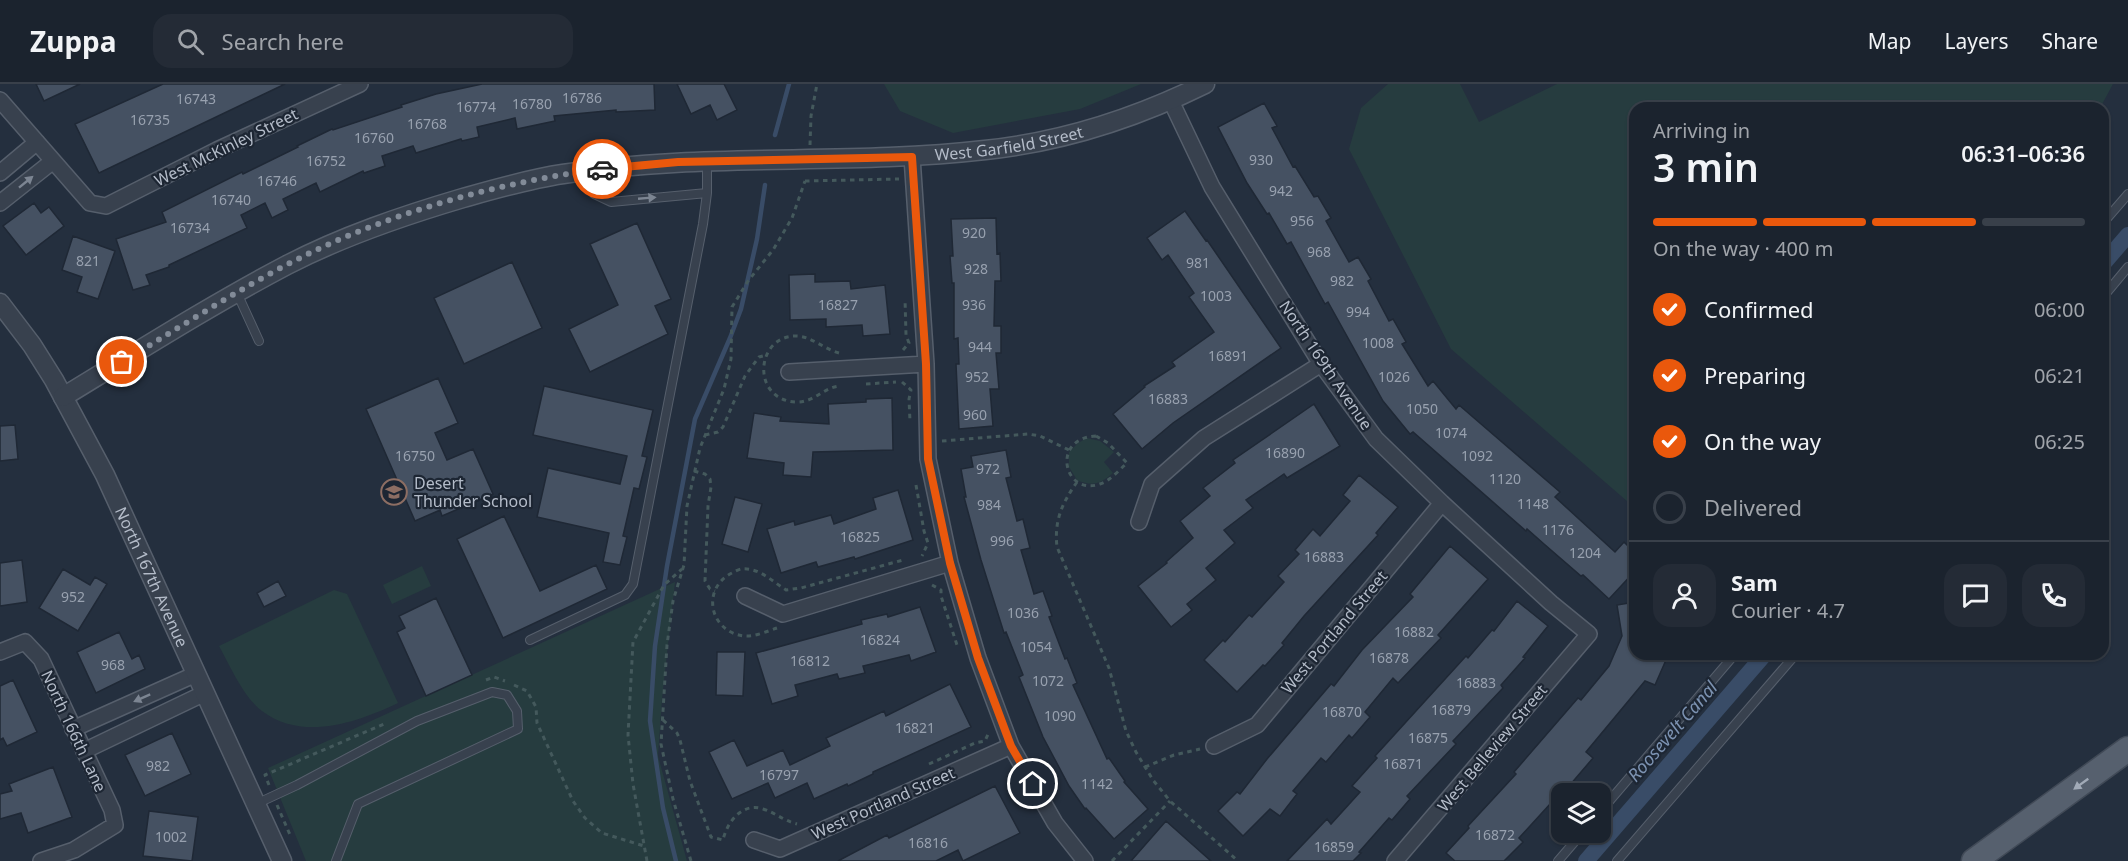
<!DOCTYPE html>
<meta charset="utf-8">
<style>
:root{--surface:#1b232e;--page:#242b36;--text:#f1f3f6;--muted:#a0a4aa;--line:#39404a;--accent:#ea580c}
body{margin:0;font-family:"Noto Sans",sans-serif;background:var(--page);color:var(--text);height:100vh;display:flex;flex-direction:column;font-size:22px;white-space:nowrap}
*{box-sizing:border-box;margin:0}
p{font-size:20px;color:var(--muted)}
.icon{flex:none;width:33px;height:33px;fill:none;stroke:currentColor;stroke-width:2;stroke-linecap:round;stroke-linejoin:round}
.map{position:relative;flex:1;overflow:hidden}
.side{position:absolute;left:1629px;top:18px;width:480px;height:558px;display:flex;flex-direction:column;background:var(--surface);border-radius:18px;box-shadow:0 2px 4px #0004,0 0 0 2px var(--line)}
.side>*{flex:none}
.fabs{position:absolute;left:1551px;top:699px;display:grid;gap:12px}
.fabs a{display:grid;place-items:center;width:60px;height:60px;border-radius:12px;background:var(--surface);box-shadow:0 2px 4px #0004,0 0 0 2px var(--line);font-size:30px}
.pin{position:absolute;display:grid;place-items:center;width:51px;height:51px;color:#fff;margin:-26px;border:3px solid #fff;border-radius:50%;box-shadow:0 2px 6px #0007}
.courier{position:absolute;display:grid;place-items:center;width:60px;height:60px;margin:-30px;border:4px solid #ea580c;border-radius:50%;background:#fff;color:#222;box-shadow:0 2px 8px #0007}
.overview em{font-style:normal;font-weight:600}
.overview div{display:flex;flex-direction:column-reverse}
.overview{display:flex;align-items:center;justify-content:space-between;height:102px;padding:0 24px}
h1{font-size:39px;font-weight:600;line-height:45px}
.bar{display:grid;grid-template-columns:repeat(4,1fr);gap:9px 6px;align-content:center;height:72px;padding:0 24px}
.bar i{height:8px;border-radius:4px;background:var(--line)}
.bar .current{background:var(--accent)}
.bar p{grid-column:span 4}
.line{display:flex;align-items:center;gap:15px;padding:0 24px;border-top:2px solid var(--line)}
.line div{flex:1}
.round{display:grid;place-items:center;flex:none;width:63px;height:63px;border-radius:18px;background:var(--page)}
ol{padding:0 24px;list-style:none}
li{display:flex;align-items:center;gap:18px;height:66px}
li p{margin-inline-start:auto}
li .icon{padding:6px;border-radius:50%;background:var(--accent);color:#fff;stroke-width:4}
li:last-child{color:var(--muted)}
li i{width:33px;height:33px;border:3px solid var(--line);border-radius:50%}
header{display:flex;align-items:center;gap:36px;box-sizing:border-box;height:84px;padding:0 30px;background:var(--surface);border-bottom:2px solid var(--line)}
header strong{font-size:28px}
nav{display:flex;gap:33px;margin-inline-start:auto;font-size:21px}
.search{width:420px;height:54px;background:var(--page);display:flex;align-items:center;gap:15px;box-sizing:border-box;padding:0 21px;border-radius:18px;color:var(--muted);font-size:22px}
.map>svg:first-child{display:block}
.green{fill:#263c3f}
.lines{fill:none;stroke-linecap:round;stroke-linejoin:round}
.stream{stroke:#394c67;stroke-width:4.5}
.canal{stroke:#394c67;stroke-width:16}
.building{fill:#455162;stroke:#1f2835;stroke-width:1.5}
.service-casing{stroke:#565f6c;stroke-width:10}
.minor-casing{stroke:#565f6c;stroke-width:18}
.tertiary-casing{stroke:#565f6c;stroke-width:21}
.primary-casing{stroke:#414a57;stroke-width:27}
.path{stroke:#44595c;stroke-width:3;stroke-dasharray:4.5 4.5;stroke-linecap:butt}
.service{stroke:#38414e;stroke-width:8}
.minor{stroke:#38414e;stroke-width:15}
.tertiary{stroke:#38414e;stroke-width:18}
.primary{stroke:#56606e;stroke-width:24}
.oneway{fill:#7c8592}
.oneway2{fill:#a1aab7}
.done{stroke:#828b98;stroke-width:6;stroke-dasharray:0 10.8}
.route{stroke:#ea580c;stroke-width:8}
.labels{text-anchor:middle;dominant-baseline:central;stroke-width:4.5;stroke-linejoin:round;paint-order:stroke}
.number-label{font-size:14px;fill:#98a1af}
.street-label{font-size:16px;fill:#b4bcc9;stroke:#1d2633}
.poi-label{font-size:16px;fill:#b4bcc9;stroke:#1d2633;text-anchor:start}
.water-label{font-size:18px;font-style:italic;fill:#7c92b1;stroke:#1d2633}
</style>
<header>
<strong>Zuppa</strong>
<div class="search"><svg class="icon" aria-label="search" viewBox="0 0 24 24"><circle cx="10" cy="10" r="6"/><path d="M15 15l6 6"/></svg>Search here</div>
<nav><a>Map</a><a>Layers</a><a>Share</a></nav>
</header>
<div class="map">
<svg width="2128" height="777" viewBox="0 0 2128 777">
<rect width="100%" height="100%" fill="#242f3e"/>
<path class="green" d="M884,0H1141L1080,25L953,49L900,27Z
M1388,0H1460L1479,38L1557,0H2113L2100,24H1635V424L1451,265L1349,65L1361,24Z
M1087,354L1100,357L1114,368L1104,378L1113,389C1100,400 1093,403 1077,396L1069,383V368L1078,359Z
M422,482L431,502L392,520L383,501Z
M675,498L662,615L658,672L687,777H306L268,684Z
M334,506L347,510L398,619C358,638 303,658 262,627C244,614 230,582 219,562Z"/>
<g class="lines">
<path class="stream" d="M775,51L789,0
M676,777L663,724L650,637L655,562L667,482L695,335L730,254L741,225L757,155L765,101"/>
<path class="canal" d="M2103,180L2128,151
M1586,777L1765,570"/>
</g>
<path class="building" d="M36,0H80L44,17Z
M163,0H285L99,89L75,40Z
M482,0H654L655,26L616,28V26L554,32L555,37L517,45L515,34L477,43L479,53L462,57L461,55L416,69L413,62L382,72L385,82L364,89L363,87L320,108L316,99L283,115L288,126L272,134L265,119L241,131L247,144L169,181V183L146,191L150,201L133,206L116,155L166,138L162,128L242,88L243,90L298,63L297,62L332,45L333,46L402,23L401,21L436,10Z
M677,0H724L737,26L717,36L710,21L691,30Z
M1264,19L1277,42L1272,44L1293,83L1295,82L1314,113L1318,112L1331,134L1326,137L1349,178L1358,173L1371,195L1368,197L1389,237L1393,235L1406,258L1402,260L1428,302L1433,297L1456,325L1459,321L1560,408L1555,413L1615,468L1624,458L1635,469V487L1609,515L1583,491L1581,492L1544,460L1527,445L1526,447L1413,348L1410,350L1383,317L1328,218L1325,220L1291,158L1287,160L1269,129L1267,130L1247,99L1218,43Z
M34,119L41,129L49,123L64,142L26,171L3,142Z
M1185,127L1206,157L1207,156L1281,264L1173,339L1142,365L1113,330L1145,303L1144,302L1175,282L1172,278L1214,248L1189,213L1194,209L1168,171L1162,176L1147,154Z
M996,134L997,170L1000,169L1001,197H995L994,242H1001V269H996L999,305H990L993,342L959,345L956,280H959L958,254L954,255V199H952L950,172H953L951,135Z
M637,139L671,215L655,222L668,250L590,288L569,245L618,221L590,160Z
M73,152L115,167L98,215L77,208L82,193L62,186Z
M512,178L542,244L464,280L434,214Z
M815,190V198L850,197L851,205L885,201L890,250L863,252L862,241L826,243V235L790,236L789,191Z
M438,294L458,339L435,349L447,376L473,365L493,410L442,432L440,426L415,437L366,325Z
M544,302L653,326L642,372L647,373L639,405L634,404L623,452L627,453L620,481L603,478L609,449L537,433L548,384L620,400L627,372L533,351Z
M892,314L893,366L813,368L811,393L783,391L784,379L747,374L754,329L781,333L780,337L829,340L828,320L866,318V315Z
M1314,320L1340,362L1287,394L1284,390L1246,416L1253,424L1224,446L1235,459L1206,484L1216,496L1187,520L1192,526L1171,543L1138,502L1167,479L1166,478L1193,454L1180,437L1210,412L1203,404L1235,379L1233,376Z
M15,341L18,375L0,377V342Z
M1006,366L1011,393L1006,394L1017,437L1023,435L1030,464L1021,466L1034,510L1043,507L1052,532L1049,533L1065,575L1067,574L1077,599L1073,601L1107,675L1109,674L1125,697L1124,698L1148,725L1114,755L1086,724L1085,725L1069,702L1043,653L1019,593L1023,591L1006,548L1004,549L981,476L964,413H966L961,385L973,383L971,372Z
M1359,391L1398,423L1376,449L1378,451L1304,532L1282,559L1284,561L1265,582L1263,581L1237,608L1204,576L1223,556L1225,558L1249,531L1252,533L1284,498L1278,492L1299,470L1295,466L1313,445L1320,452L1350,417L1343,411Z
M898,406L913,456L855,475L854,473L818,483L816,478L781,489L767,445L794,437L795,441L831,431L834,440L876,425L873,414Z
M735,413L762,420L748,468L722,460Z
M504,432L540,507L596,481L607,505L503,554L457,455Z
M1450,462L1488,495L1438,551L1441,554L1398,599L1393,594L1365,628L1370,633L1352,654L1349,651L1326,678L1321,674L1293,707L1297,710L1280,732L1270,725L1243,752L1218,727L1237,708L1240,710L1267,675L1331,600L1334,602L1362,566L1413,513L1410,510Z
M22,476L27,518L0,522V479Z
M63,485L90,501L95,493L107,500L78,547L39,524Z
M278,497L286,512L264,523L257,509Z
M436,514L472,591L426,612L397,548L405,544L399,532Z
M1517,517L1548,542L1523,573L1525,574L1501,601L1503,604L1453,657L1456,660L1407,712L1410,715L1392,736L1389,734L1359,768L1361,769L1353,777H1287L1327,735L1331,740L1360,708L1352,702L1377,674L1375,672L1466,572L1468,574L1492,546L1494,547Z
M1635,518V570H1651L1666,576L1655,601L1645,597L1586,668L1593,674L1552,722L1550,720L1519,754L1523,758L1504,777H1455L1446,769L1469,744L1468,742L1516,690L1514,688L1578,614L1581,616L1609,582L1622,552L1617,521Z
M920,523L936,568L911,577L909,571L863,582L865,589L839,595L837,590L795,601L798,612L772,620L756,569L862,540L861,536L887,530L888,533Z
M119,548L132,575L139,571L145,585L96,609L77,568Z
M717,568H745L743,612L716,611Z
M13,596L37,648L7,662L3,654L0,656V602Z
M950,600L971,643L873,688V690L848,702L847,700L814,715L807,699L775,714L768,699L732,715L709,668L734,656L747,682L783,666L790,681L830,662L826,654L884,627L886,632Z
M172,649L191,690L145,712L125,671Z
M53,683L72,733L28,749L21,729L0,735V710L12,707L9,700Z
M995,702L1020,749L963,777L958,766L936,777H838L887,751L889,754Z
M149,727L198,733L192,777L143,772Z
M1166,737L1211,777H1131Z"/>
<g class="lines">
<g class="service-casing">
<path id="service" d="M588,88L594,110L611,118L707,109
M2103,139L2128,110
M237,209L259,257
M2103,213L2128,183
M530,556L625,511L633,500L703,140L707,109V78
M256,720L297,701L417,637L492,608L507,611L517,627L518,645L358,720L336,777
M1600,728L1735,570
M1558,777L1583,748
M1617,777L1796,570"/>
</g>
<g class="minor-casing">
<path id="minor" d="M0,16L90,119L106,122L217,66L360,0
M1171,17L1212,103L1321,280L1376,355L1442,419L1551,519L1589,550L1395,777
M912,73L926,280L928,375L950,479L978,574L1011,662L1055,739L1085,777
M0,89L37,58
M0,119L53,77
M789,288L926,280
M1139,438L1152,400L1204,354L1321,280
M745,512L783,530L950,479
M0,568L25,558L41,575L112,726L115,741L74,766L41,777
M73,645L196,590
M1214,662L1257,641L1442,419
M84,667L205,609
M754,756L780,765L1011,662"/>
</g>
<g class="tertiary-casing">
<g id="tertiary">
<path id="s1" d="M0,219L32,261L54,296L105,391L282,777"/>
<path id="s2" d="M63,313C137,268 211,221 287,181C343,152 402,132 463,114C495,105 529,95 563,90C702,68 845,82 985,66C1062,58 1136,34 1205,0"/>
</g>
</g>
<g class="primary-casing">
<path id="primary" d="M1974,777L2128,665"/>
</g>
<path class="path" d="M810,61L811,32L817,0
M805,97L899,95
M903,266L909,259L906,251L905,215
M839,269C824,265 811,252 796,252C755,252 751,316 796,318C813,319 823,304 839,302
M902,298L911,306L909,315L910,337
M866,300L896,298
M705,351L718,348L723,343L745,292L759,273L767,271
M1096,352L1108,359L1127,379C1119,386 1110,397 1100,400C1064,413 1050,354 1096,352Z
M942,357L1028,350L1040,352L1069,366
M694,387L705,390L710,395L711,403L708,422L705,497L710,505L715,507
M1077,398C1062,419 1054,437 1057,463L1109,584L1126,647L1136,668L1153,696L1170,717L1238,777
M916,401L924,447L928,459L922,472
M932,501L941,506V512L957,561
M777,544C768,547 754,553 745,552C710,549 700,505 732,489C733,488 740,485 741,485C759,483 773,498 786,506L801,504L903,476
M486,596L494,593L505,597
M514,601L527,607L536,623L537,639L573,717L585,734L602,749L644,762
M663,636L677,649L680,656L690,697L711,753L723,756C727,738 742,718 763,725C776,729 782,736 797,740
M929,680L975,659L985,657L989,648
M1145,683L1174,671L1200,665
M269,701L265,691L384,640
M277,721L291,753
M647,777L633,700L628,651L633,558L664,501L682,485
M691,777L673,715L661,660L667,561L673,517L684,481L687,422L700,364L724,305L731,275L732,223L748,197L773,166L792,134L805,97
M1112,777L1170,717"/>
<use href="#service" class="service"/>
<use href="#minor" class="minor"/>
<use href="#tertiary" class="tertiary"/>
<use href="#primary" class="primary"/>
</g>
<defs><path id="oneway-solid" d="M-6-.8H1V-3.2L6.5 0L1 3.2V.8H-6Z" transform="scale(1.5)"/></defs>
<g class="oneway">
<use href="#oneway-solid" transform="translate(26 98) rotate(-39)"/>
<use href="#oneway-solid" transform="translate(647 114) rotate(-5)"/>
<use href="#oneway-solid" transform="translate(142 614) rotate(156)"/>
</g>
<use class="oneway2" href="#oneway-solid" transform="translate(2081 700) rotate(144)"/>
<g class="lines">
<path class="done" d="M122,278C177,245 231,210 288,180C384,130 494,99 602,85"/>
<path class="route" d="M602,85L678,78L912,73L926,280L928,375L950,479L978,574L1011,662L1033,700"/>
</g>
<defs>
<g id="school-ring" transform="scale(1.35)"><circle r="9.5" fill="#1d2633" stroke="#8d6e63" stroke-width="1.5"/><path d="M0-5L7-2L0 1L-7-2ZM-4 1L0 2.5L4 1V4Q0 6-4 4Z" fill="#8d6e63"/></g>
</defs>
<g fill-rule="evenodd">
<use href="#school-ring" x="394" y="408"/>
</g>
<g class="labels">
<g class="number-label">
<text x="582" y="13">16786</text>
<text x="196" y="14">16743</text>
<text x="532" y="19">16780</text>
<text x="476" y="22">16774</text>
<text x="150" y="35">16735</text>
<text x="427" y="39">16768</text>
<text x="374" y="53">16760</text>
<text x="1261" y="75">930</text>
<text x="326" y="76">16752</text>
<text x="277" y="96">16746</text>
<text x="1281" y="106">942</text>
<text x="231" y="115">16740</text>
<text x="1302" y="136">956</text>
<text x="190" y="143">16734</text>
<text x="974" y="148">920</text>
<text x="1319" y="167">968</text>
<text x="88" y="176">821</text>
<text x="1198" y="178">981</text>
<text x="976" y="184">928</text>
<text x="1342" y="196">982</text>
<text x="1216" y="211">1003</text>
<text x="838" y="220">16827</text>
<text x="974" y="220">936</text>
<text x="1358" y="227">994</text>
<text x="1378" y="258">1008</text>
<text x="980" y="262">944</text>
<text x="1228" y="271">16891</text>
<text x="977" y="292">952</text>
<text x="1394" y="292">1026</text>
<text x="1168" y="314">16883</text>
<text x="1422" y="324">1050</text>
<text x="975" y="330">960</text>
<text x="1451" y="348">1074</text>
<text x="1285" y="368">16890</text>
<text x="415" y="371">16750</text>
<text x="1477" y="371">1092</text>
<text x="988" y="384">972</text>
<text x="1505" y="394">1120</text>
<text x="1533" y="419">1148</text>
<text x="989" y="420">984</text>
<text x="1558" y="445">1176</text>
<text x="860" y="452">16825</text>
<text x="1002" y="456">996</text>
<text x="1585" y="468">1204</text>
<text x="1324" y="472">16883</text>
<text x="73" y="512">952</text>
<text x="1023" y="528">1036</text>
<text x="1414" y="547">16882</text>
<text x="880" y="555">16824</text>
<text x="1036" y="562">1054</text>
<text x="1389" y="573">16878</text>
<text x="810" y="576">16812</text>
<text x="113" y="580">968</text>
<text x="1048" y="596">1072</text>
<text x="1476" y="598">16883</text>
<text x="1451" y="625">16879</text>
<text x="1342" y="627">16870</text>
<text x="1060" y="631">1090</text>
<text x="915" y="643">16821</text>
<text x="1428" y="653">16875</text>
<text x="1403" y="679">16871</text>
<text x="158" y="681">982</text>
<text x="779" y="690">16797</text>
<text x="1097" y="699">1142</text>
<text x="1495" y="750">16872</text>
<text x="171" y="752">1002</text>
<text x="928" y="758">16816</text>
<text x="1334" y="762">16859</text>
</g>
<g class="street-label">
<text stroke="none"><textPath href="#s2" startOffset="999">West Garfield Street</textPath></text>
<text transform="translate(226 63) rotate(-26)">West McKinley Street</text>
<text transform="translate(1326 281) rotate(56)">North 169th Avenue</text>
<text stroke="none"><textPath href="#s1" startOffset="314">North 167th Avenue</textPath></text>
<text transform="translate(1334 548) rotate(-50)">West Portland Street</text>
<text transform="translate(74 647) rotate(65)">North 166th Lane</text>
<text transform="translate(1492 664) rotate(-50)">West Belleview Street</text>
<text transform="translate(883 719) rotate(-24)">West Portland Street</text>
</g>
<g class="poi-label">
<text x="414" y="399">Desert<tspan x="414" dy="18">Thunder School</tspan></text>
</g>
<g class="water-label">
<text transform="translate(1672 647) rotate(-49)">Roosevelt Canal</text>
</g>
</g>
</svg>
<div class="fabs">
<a><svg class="icon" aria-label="layers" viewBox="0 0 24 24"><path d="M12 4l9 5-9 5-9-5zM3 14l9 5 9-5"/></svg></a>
</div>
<div class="pin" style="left:122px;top:278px;background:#ea580c"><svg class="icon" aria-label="bag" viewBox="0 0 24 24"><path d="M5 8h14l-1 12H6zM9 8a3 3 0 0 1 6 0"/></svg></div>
<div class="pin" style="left:1033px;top:700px;background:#1f2937"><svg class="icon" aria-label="home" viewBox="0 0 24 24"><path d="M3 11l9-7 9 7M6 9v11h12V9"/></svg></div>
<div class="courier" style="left:602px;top:85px"><svg class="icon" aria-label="car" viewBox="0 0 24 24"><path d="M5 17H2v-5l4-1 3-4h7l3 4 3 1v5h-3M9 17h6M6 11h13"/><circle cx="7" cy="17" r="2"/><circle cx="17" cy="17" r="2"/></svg></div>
<section class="side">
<div class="overview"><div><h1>3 min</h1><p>Arriving in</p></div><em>06:31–06:36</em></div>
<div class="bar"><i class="current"></i><i class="current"></i><i class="current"></i><i></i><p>On the way · 400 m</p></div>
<ol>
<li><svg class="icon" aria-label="check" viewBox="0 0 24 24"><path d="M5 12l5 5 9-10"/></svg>Confirmed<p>06:00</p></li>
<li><svg class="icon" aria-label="check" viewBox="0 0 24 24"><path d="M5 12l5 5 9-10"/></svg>Preparing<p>06:21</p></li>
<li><svg class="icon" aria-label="check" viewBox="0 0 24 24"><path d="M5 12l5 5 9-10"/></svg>On the way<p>06:25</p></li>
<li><i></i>Delivered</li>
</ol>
<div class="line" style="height:108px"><a class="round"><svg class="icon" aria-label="person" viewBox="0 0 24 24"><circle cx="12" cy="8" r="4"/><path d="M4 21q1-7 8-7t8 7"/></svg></a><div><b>Sam</b><p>Courier · 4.7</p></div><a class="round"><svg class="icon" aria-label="chat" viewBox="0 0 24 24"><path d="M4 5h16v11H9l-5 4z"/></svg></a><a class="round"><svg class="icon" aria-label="phone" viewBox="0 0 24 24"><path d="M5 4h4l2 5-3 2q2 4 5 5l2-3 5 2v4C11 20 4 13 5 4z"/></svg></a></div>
</section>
</div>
